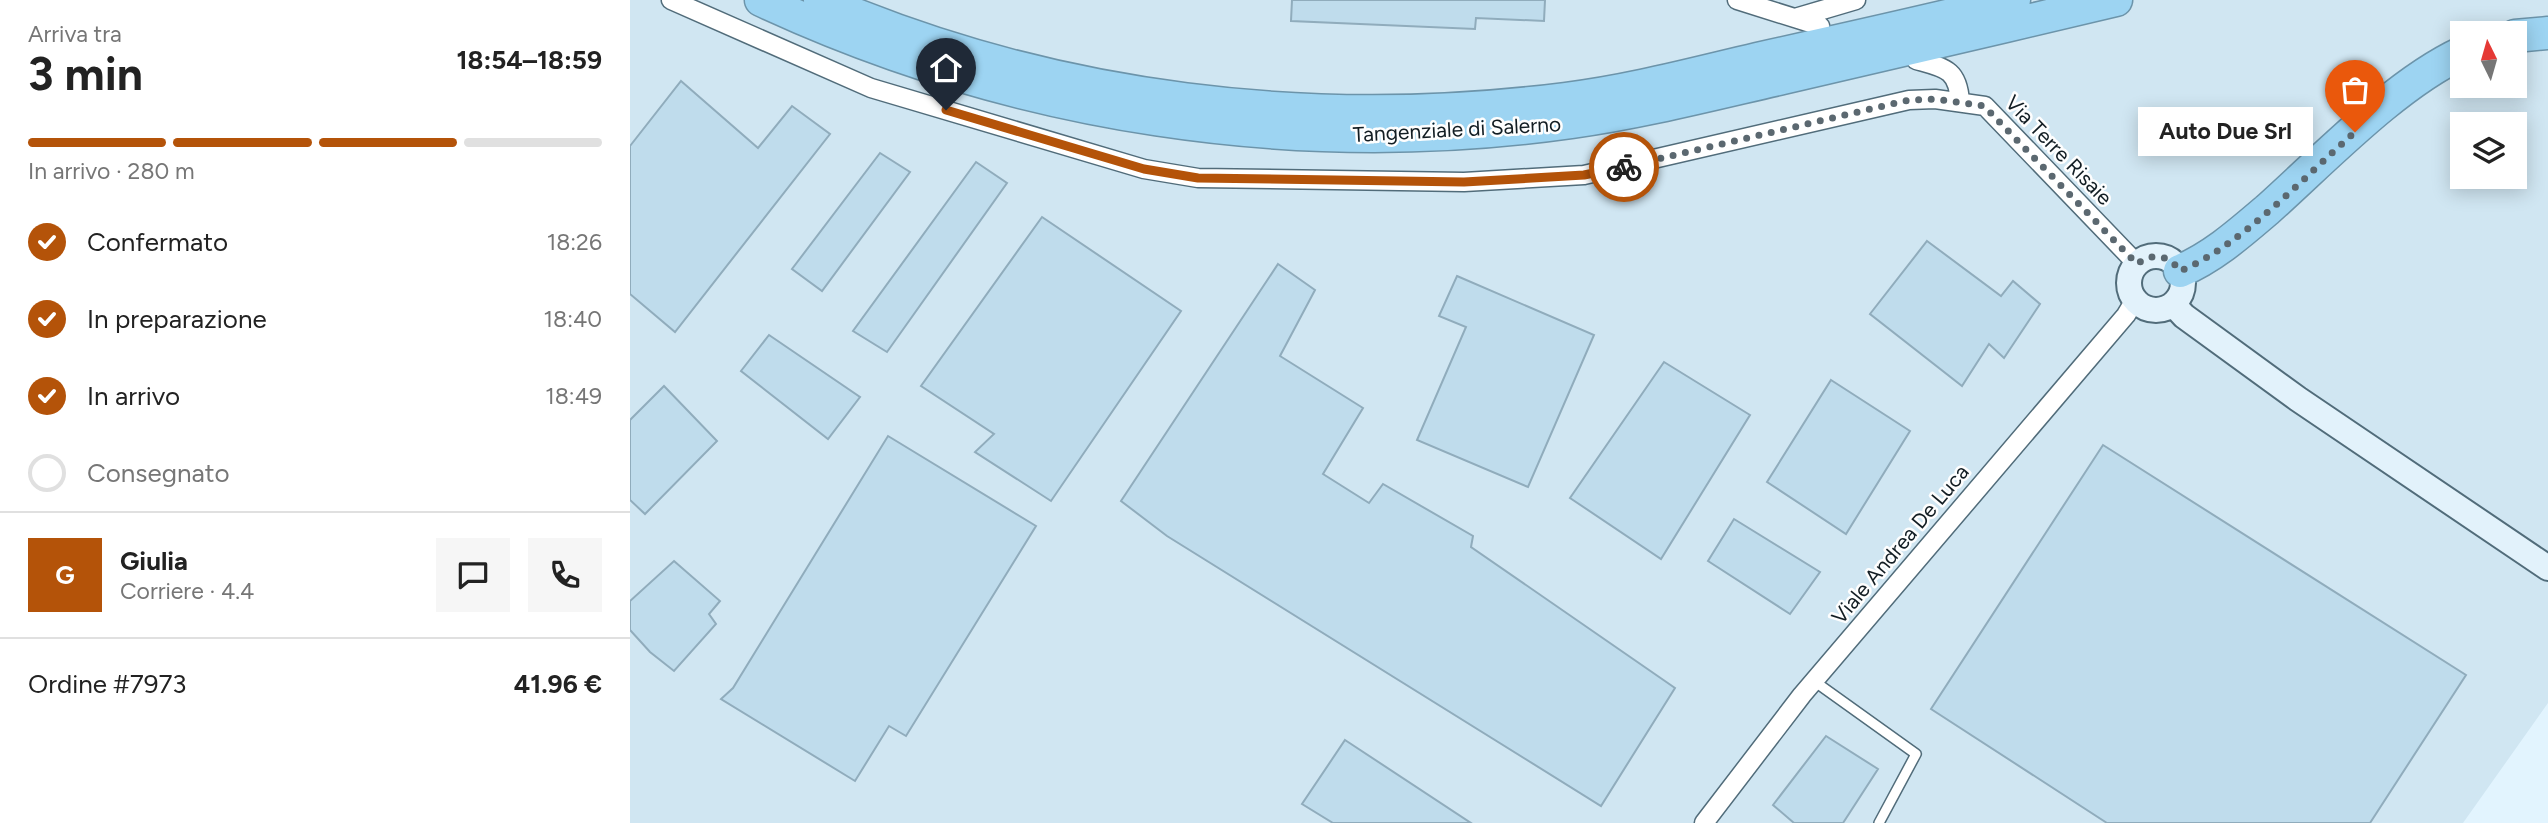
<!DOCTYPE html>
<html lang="it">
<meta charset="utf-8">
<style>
:root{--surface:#fff;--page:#f6f6f6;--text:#222;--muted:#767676;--line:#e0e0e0;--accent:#b45309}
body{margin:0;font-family:Figtree,sans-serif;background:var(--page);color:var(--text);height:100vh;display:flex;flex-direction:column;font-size:26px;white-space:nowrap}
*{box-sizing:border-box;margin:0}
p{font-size:23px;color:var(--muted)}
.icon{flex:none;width:38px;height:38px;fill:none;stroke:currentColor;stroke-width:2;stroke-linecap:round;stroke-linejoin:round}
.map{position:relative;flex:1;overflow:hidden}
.side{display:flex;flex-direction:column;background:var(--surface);width:630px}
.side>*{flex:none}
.needle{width:46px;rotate:355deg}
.controls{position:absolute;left:1820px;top:21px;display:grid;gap:14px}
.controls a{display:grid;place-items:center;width:77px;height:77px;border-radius:0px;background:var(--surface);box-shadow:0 4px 18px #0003;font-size:35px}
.pin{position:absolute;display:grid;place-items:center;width:60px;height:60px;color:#fff;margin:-72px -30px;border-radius:50% 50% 50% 0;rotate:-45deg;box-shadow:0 0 7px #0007}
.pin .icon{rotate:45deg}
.courier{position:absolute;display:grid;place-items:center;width:70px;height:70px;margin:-35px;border:5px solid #b45309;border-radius:50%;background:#fff;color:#222;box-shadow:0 2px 9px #0007}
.bubble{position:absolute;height:49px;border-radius:0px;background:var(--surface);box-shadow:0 4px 18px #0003;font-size:23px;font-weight:700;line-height:49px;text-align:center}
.head em{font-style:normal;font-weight:700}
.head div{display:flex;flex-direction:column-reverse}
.head{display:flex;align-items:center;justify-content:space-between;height:119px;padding:0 28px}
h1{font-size:46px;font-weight:700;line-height:52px}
.bar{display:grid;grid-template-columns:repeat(4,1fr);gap:10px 7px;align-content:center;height:84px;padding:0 28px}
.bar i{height:9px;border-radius:5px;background:var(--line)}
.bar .active{background:var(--accent)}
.bar p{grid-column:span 4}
.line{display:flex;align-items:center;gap:18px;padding:0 28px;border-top:2px solid var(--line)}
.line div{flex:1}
.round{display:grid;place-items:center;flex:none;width:74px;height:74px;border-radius:0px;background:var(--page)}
ol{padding:0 28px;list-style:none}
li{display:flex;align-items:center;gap:21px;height:77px}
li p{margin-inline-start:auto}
li .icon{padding:7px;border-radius:50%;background:var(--accent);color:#fff;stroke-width:4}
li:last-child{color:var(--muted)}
li i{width:38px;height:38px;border:4px solid var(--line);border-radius:50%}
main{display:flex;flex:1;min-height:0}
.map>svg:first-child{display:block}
.built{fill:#d0e6f2;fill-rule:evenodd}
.building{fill:#bfdcec;stroke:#90acbc;stroke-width:2}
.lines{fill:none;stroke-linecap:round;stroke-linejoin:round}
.lane-casing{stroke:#516c7a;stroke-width:12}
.street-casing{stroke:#516c7a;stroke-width:21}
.secondary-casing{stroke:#516c7a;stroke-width:28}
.highway-casing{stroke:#6c94aa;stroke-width:35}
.lane{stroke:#fff;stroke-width:9}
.street{stroke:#fff;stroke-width:18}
.secondary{stroke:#e2f2fb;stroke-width:24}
.highway{stroke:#9dd4f2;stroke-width:32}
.done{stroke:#5b6870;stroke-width:7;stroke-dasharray:0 12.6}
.route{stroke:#b45309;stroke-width:9}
.labels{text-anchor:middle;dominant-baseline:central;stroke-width:5;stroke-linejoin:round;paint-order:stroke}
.street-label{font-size:21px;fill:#121d23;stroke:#fefefe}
</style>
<main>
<section class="side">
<div class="head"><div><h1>3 min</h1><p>Arriva tra</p></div><em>18:54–18:59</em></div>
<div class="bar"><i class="active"></i><i class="active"></i><i class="active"></i><i></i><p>In arrivo · 280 m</p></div>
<ol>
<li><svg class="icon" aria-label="check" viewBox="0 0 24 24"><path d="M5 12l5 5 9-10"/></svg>Confermato<p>18:26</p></li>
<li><svg class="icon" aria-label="check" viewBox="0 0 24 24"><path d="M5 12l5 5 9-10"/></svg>In preparazione<p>18:40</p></li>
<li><svg class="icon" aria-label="check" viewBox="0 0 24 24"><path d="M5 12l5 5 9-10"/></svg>In arrivo<p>18:49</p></li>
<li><i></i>Consegnato</li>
</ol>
<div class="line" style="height:126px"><b class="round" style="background:var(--accent);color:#fff">G</b><div><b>Giulia</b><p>Corriere · 4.4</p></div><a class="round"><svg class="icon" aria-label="chat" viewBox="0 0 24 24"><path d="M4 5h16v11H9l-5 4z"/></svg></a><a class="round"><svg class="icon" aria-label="phone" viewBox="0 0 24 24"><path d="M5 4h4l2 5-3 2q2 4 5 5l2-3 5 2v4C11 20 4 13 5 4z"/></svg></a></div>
<div class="line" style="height:91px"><div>Ordine #7973</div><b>41.96 €</b></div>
</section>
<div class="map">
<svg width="1918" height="823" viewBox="0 0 1918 823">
<rect width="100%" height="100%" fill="#e2f4fe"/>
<path class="built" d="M0,0H1918V703L1833,823H0ZM1832,33H1885V86H1832ZM1832,124H1885V177H1832Z"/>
<path class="building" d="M662,0H915L914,21L846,18L845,29L661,21Z
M51,81L128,148L162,106L200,134L45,332L0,294V146Z
M250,153L280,172L192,291L162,269Z
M346,162L377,183L257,352L223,331Z
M412,217L551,311L421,501L345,452L364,434L291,386Z
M1297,241L1371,296L1383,281L1410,304L1374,358L1359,344L1332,386L1240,314Z
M648,264L685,290L650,356L733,408L693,474L739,503L753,484L843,536L841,547L1045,688L971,806L537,536L491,501Z
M827,276L964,335L898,487L787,440L836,327L809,316Z
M139,335L230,397L198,439L111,371Z
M1034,362L1120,415L1031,559L940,498Z
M1201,380L1280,431L1216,534L1137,482Z
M34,386L87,441L15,514L0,500V420Z
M258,436L406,526L276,736L259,726L225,781L91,699L103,688Z
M1473,445L1836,675L1740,823H1477L1301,709Z
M1104,519L1190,572L1160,614L1078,561Z
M44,561L90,601L79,614L86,624L44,671L20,652L0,630V601Z
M1196,736L1248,769L1213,823H1164L1143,805Z
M715,740L841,823H703L672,804Z"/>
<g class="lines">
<g class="lane-casing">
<path id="lane" d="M1184,681L1286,754L1249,823"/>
</g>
<g class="street-casing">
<path id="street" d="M41,0L241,88L514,169L568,178L834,182L954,175L1279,100L1305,99L1355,106L1507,264
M1107,0L1190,26
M1165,18L1226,0
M1286,60C1315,68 1328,69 1330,102
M1074,823L1172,695L1496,315L1505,300"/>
</g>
<g class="secondary-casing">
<path id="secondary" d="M1499 283a27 27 0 1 1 54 0a27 27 0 1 1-54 0Z
M1543,304L1554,316L1668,399L1918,568"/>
</g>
<g class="highway-casing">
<path id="highway" d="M131,0C382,117 667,161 942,122C1013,112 1083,94 1153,78C1264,53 1375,26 1486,0
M190,0C424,101 683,131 935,99C1000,91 1063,74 1127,59C1213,40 1298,21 1384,0
M1885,36L1918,33
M1550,271C1583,257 1610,233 1637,210C1693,160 1765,84 1832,53"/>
</g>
<use href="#lane" class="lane"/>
<use href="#street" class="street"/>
<use href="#secondary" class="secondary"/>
<use href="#highway" class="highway"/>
</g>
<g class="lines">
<path class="done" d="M994,167L1279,100L1305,99L1354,106L1507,264C1523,252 1539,255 1550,271C1611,246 1675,176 1725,132"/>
<path class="route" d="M316,110L514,169L568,178L834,182L954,175L994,167"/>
</g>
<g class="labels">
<g class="street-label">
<text transform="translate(827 129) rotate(-3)">Tangenziale di Salerno</text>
<text transform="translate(1429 150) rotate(46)">Via Terre Risaie</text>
<text transform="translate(1270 544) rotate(-50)">Viale Andrea De Luca</text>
</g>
</g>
</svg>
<div class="controls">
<a><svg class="needle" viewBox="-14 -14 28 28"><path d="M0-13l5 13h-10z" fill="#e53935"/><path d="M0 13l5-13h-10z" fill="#767676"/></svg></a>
<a><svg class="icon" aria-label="layers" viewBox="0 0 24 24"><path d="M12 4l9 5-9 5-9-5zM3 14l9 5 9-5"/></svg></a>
</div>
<div class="pin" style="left:1725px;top:132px;background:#ea580c"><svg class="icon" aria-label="bag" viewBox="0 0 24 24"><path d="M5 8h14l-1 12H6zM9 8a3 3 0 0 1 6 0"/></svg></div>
<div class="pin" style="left:316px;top:110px;background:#1f2937"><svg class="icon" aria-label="home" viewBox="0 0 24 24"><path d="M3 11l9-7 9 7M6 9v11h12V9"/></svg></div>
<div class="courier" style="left:994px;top:167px"><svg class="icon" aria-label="bike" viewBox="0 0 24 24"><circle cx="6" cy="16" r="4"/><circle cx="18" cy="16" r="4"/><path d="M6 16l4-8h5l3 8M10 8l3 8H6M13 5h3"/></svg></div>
<div class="bubble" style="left:1508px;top:107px;width:175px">Auto Due Srl</div>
</div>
</main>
